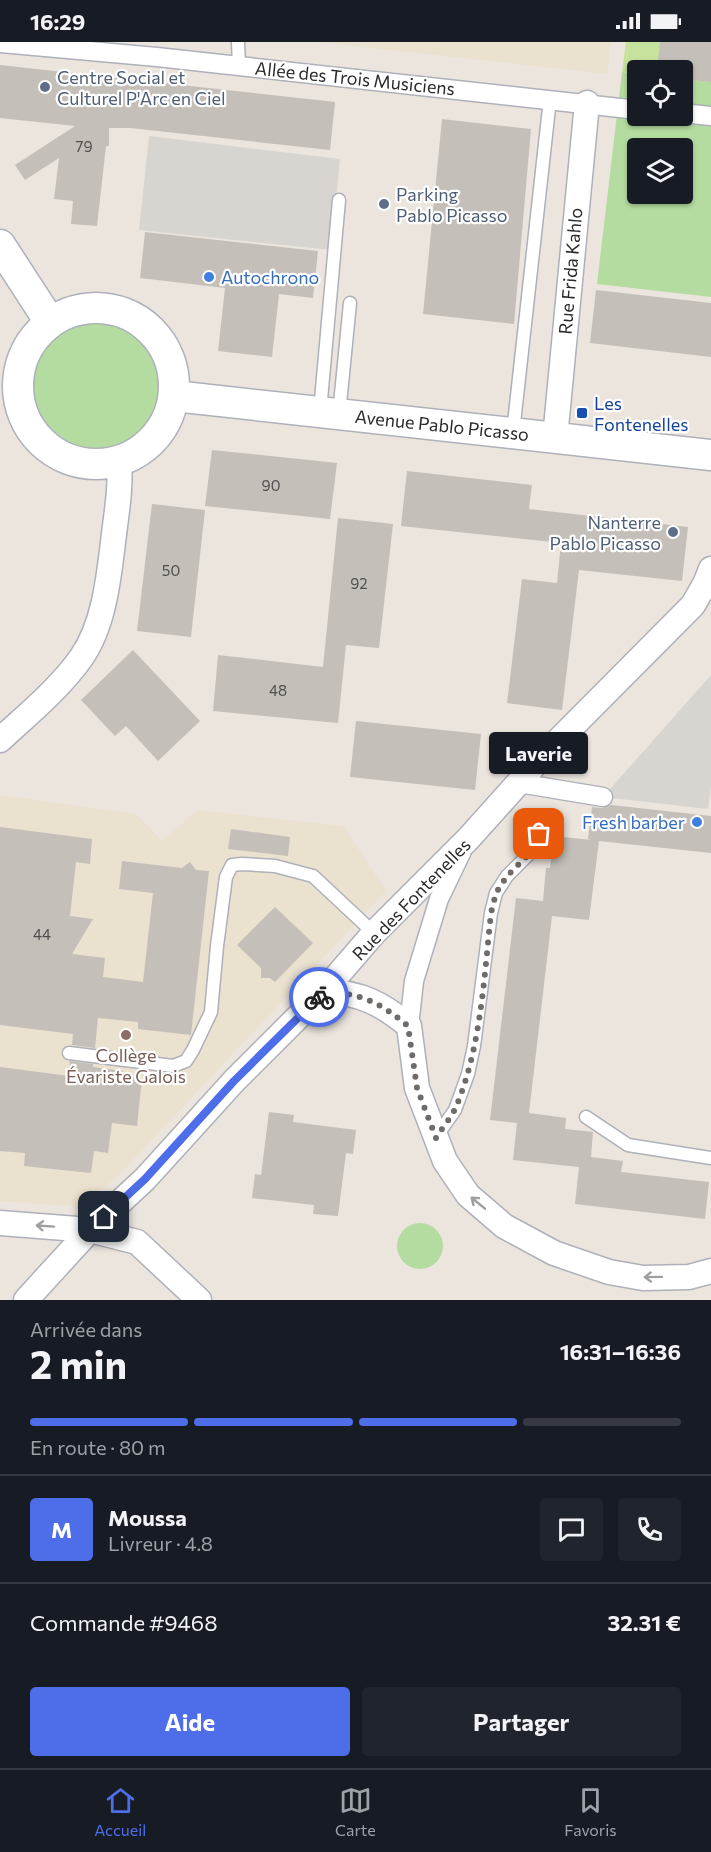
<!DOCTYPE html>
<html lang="fr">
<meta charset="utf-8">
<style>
:root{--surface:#171b24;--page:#20242c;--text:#f1f3f6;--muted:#9ea1a6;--line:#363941;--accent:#4e6de8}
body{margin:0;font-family:Commissioner,sans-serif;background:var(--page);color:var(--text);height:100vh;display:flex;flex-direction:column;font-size:22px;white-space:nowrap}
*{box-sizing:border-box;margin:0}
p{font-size:20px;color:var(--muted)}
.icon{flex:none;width:33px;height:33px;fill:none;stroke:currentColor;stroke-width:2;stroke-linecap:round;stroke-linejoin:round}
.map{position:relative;height:1258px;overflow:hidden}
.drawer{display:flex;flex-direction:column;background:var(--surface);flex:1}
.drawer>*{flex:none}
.tools{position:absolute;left:627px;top:18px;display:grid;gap:12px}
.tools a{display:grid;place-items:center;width:66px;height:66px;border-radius:6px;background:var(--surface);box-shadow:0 2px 4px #0004;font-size:30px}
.pin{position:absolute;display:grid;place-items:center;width:51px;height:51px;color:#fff;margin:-26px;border-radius:12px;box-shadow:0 3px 9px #0006}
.courier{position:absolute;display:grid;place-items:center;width:60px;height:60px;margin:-30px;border:4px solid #4e6de8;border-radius:50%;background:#fff;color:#222;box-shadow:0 2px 8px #0007}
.bubble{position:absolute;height:42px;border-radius:6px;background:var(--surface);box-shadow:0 2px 4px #0004;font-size:20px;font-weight:700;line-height:42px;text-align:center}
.headline em{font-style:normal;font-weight:700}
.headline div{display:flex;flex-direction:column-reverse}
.headline{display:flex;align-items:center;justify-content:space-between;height:102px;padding:0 30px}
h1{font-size:39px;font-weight:700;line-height:45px}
.bar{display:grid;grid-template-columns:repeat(4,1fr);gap:9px 6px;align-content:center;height:72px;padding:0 30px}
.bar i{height:8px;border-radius:4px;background:var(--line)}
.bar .active{background:var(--accent)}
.bar p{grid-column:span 4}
.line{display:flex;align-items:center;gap:15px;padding:0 30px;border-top:2px solid var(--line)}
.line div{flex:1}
.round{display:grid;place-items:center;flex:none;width:63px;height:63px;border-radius:6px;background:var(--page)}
.primary-button{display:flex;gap:12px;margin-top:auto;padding:12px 30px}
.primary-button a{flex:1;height:69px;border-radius:6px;background:var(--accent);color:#fff;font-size:24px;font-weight:700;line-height:69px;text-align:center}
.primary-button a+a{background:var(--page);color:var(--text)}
.status{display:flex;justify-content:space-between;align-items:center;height:42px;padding:0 30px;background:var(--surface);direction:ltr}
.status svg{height:16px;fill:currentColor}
.dock{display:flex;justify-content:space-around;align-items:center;height:84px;border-top:2px solid var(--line);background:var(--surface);font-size:16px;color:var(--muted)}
.dock a{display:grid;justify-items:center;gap:3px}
.dock .active{color:var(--accent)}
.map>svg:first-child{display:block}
.education{fill:#ebe1cf}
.green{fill:#b5dca0;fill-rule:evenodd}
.pitch{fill:#c6e29d}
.plaza{fill:#d8d4d0}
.building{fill:#c4bfb9}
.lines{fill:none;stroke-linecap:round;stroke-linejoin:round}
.service-casing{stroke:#aeb0ba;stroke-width:15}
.pedestrian-casing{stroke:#aeb0ba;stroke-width:21}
.minor-casing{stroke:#aeb0ba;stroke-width:27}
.tertiary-casing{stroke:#aeb0ba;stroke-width:33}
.service{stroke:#fff;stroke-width:12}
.pedestrian{stroke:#fff;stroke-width:18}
.minor{stroke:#fff;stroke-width:24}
.tertiary{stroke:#fff;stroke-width:30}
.oneway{stroke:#9f9f9f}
.done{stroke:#6e6b69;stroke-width:6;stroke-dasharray:0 10.8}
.route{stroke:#4e6de8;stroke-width:8}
.service-dot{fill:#5c6f8a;stroke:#fff;stroke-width:2}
.shop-dot{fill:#3f7fe0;stroke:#fff;stroke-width:2}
.transit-dot{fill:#1a4fb4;stroke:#fff;stroke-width:2}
.education-dot{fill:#8d6e63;stroke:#fff;stroke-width:2}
.labels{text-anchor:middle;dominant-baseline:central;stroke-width:4.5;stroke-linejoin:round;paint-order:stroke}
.number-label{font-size:15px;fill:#504f4e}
.service-label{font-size:18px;fill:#4e5e75;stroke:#fff;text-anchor:start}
.street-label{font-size:18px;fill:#2a2a2a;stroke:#fff}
.shop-label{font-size:18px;fill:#366cbe;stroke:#fff;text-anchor:start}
.transit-label{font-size:18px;fill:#164399;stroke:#fff;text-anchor:start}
.education-label{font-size:18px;fill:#785e54;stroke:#fff}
</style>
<div class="status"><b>16:29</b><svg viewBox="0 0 49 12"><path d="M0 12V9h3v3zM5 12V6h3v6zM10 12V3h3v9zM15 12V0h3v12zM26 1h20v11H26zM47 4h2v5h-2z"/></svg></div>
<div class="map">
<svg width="711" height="1258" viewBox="0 0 711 1258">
<rect width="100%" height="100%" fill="#ebe5de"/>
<path class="education" d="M316,0H611L607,32Z
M0,753L136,772L162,799L197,768L343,784L386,849L116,1136L82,1163L62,1164L0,1159Z"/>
<path class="green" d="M622,30L637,32L638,74H682L683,37L711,40V255L597,242ZM638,106H682V152H638Z
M33 342a64 64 0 1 1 128 0a64 64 0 1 1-128 0Z
M397 1204a23 23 0 1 1 46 0a23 23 0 1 1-46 0Z"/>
<path class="pitch" d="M626,0H711V40L683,37L682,28H638L637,32L622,30Z"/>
<path class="plaza" d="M149,94L340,117L331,208L139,188Z
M711,633V744L708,767L603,755Z"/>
<path class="building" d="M660,0H711V40L682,37V28H657Z
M0,23L335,60L330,108L130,86H109V104H106L97,184L71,182L73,159L54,157L59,116L25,138L15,123L75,84L0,76Z
M442,77L531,87L514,282L423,272Z
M145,190L318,209L313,256L279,252L272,315L218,309L225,246L140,236Z
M596,248L711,261V315L590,301Z
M212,408L337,421L330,477L205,464Z
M407,429L532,443L529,467L688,485L682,539L579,528L562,668L507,661L522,537L557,541L561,501L401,484Z
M152,462L205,468L191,595L137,589Z
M338,476L393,482L379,606L346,603L338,681L213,669L218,613L323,625Z
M133,608L200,679L158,719L126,684L115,694L81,658Z
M356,679L481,692L475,748L350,735Z
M611,763L711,774V811L599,799L589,878L552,874L529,1071L566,1076L565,1087L593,1090L591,1115L623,1119L621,1130L709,1140L705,1177L575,1162L579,1125L513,1118L517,1081L490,1078L516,856L543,859L546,826H550L554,794L591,798L588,797L592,765L602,766Z
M0,785L92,797L90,822L76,820L70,874L93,877L72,912L105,916L103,935L143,940L153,851L119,847L122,819L182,826L190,820L196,828L209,829L191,993L138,987V980L98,976L95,1006L72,1003L73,992L0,983Z
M231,787L290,795L288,814L228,807Z
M275,865L313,901L275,940L270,936H261V926L237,903Z
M70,1019L93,1022V1025L123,1029L122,1034L142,1037L137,1084L112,1081L108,1111L94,1109L91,1131L24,1124L25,1111L0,1109V1025L69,1034Z
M269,1070L294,1073L293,1080L356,1088L353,1112L346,1111L338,1174L313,1172L314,1163L252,1156L255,1132L261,1133Z"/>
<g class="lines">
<g class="service-casing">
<path id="service" d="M238,0L239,24
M320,369L339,158
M339,372L350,261
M513,390L550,57
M69,1011L173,1024L186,1019L193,1008L211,970L217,904L226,835L232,823L242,822L275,824L313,834L374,891
M586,1075L628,1103L711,1116
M436,1095L455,1068L468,1032L474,1004L491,871L496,851L507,834L535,806L539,792"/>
</g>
<g class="pedestrian-casing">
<path id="pedestrian" d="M0,1L157,15L638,68
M682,71L711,74
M519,741L603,755
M409,984L414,939L439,857L462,809"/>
</g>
<g class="minor-casing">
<path id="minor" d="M555,396L587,61
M0,698C28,672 59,647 81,616C105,582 109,533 114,492C117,468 121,444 119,419
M324,949C361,951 381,961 409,984L417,1046L445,1119L468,1153L504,1184L554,1211L609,1230L643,1236L689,1235L711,1229
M0,1181L90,1188L137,1200L199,1258
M26,1258L90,1188L145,1137L234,1039L324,949L374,891L469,796L539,718L693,563L705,542L711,527"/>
</g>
<g class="tertiary-casing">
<path id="tertiary" d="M0,203L50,280
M18 344a78 78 0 1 1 156 0a78 78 0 1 1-156 0Z
M174,354L711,413"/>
</g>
<use href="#service" class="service"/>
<use href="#pedestrian" class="pedestrian"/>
<use href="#minor" class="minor"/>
<use href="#tertiary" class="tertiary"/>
</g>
<defs><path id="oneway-shaft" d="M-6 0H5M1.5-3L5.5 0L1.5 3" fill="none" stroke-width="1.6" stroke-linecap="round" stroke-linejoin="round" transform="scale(1.5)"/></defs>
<g class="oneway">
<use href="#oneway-shaft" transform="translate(478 1161) rotate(-141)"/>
<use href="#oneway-shaft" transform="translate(45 1184) rotate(-176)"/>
<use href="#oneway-shaft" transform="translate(653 1235) rotate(179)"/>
</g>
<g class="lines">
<path class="done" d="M319,955L324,950C361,951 381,961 408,984L417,1046L436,1096C442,1086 451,1076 456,1065C481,1005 484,936 491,871L496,851L507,834L535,806L539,792"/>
<path class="route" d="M104,1175L145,1137L234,1039L319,955"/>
</g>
<g class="service-dot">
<circle cx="45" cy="45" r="6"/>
<circle cx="384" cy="162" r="6"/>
<circle cx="673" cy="490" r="6"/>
</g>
<g class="shop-dot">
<circle cx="209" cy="235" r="6"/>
<circle cx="697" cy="780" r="6"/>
</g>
<rect class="transit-dot" x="576" y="365" width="12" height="12" rx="3"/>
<circle class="education-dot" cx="126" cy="993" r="6"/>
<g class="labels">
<g class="number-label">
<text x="84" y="104">79</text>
<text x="271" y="443">90</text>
<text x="171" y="528">50</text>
<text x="359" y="541">92</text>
<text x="278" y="648">48</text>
<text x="42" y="892">44</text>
</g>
<g class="service-label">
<text x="57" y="35">Centre Social et<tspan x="57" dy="21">Culturel P'Arc en Ciel</tspan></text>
<text x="396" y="152">Parking<tspan x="396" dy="21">Pablo Picasso</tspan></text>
<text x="661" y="480" text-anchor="end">Nanterre<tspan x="661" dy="21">Pablo Picasso</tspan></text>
</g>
<g class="street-label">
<text transform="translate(355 36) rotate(6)">Allée des Trois Musiciens</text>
<text transform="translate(570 229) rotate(-85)">Rue Frida Kahlo</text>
<text transform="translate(442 383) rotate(6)">Avenue Pablo Picasso</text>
<text transform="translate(411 857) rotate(-46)">Rue des Fontenelles</text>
</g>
<g class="shop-label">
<text x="221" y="235">Autochrono</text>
<text x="685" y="780" text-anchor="end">Fresh barber</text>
</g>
<g class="transit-label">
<text x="594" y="361">Les<tspan x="594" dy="21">Fontenelles</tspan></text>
</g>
<g class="education-label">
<text x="126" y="1013">Collège<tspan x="126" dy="21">Évariste Galois</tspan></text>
</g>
</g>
</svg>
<div class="tools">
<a><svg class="icon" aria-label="locate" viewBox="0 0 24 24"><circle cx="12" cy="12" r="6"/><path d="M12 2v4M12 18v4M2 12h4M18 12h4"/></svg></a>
<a><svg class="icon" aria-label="layers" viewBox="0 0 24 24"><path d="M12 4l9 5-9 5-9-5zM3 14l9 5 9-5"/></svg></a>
</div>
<div class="pin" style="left:539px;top:792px;background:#ea580c"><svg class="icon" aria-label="bag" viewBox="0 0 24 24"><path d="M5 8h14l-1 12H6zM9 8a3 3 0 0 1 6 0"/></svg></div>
<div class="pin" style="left:104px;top:1175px;background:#1f2937"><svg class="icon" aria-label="home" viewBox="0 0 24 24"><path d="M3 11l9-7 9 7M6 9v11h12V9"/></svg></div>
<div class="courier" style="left:319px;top:955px"><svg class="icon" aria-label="bike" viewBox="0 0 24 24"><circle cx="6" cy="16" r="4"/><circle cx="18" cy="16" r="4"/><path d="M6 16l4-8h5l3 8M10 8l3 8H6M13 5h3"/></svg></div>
<div class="bubble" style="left:489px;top:690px;width:99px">Laverie</div>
</div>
<section class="drawer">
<div class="headline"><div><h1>2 min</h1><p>Arrivée dans</p></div><em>16:31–16:36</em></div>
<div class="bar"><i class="active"></i><i class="active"></i><i class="active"></i><i></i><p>En route · 80 m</p></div>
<div class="line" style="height:108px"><b class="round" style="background:var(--accent);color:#fff">M</b><div><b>Moussa</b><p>Livreur · 4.8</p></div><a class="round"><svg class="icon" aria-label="chat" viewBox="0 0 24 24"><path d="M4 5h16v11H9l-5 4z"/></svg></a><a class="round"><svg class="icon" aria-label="phone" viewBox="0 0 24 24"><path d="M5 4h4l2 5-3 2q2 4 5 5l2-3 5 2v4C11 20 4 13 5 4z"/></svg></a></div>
<div class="line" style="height:78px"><div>Commande #9468</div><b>32.31 €</b></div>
<div class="primary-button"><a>Aide</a><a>Partager</a></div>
</section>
<nav class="dock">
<a class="active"><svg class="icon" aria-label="home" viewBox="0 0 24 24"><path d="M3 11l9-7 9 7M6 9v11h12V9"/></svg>Accueil</a>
<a><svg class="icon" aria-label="map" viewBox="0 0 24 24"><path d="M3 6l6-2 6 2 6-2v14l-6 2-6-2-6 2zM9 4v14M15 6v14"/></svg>Carte</a>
<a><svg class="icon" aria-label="saved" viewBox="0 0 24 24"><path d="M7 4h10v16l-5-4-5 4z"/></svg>Favoris</a>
</nav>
